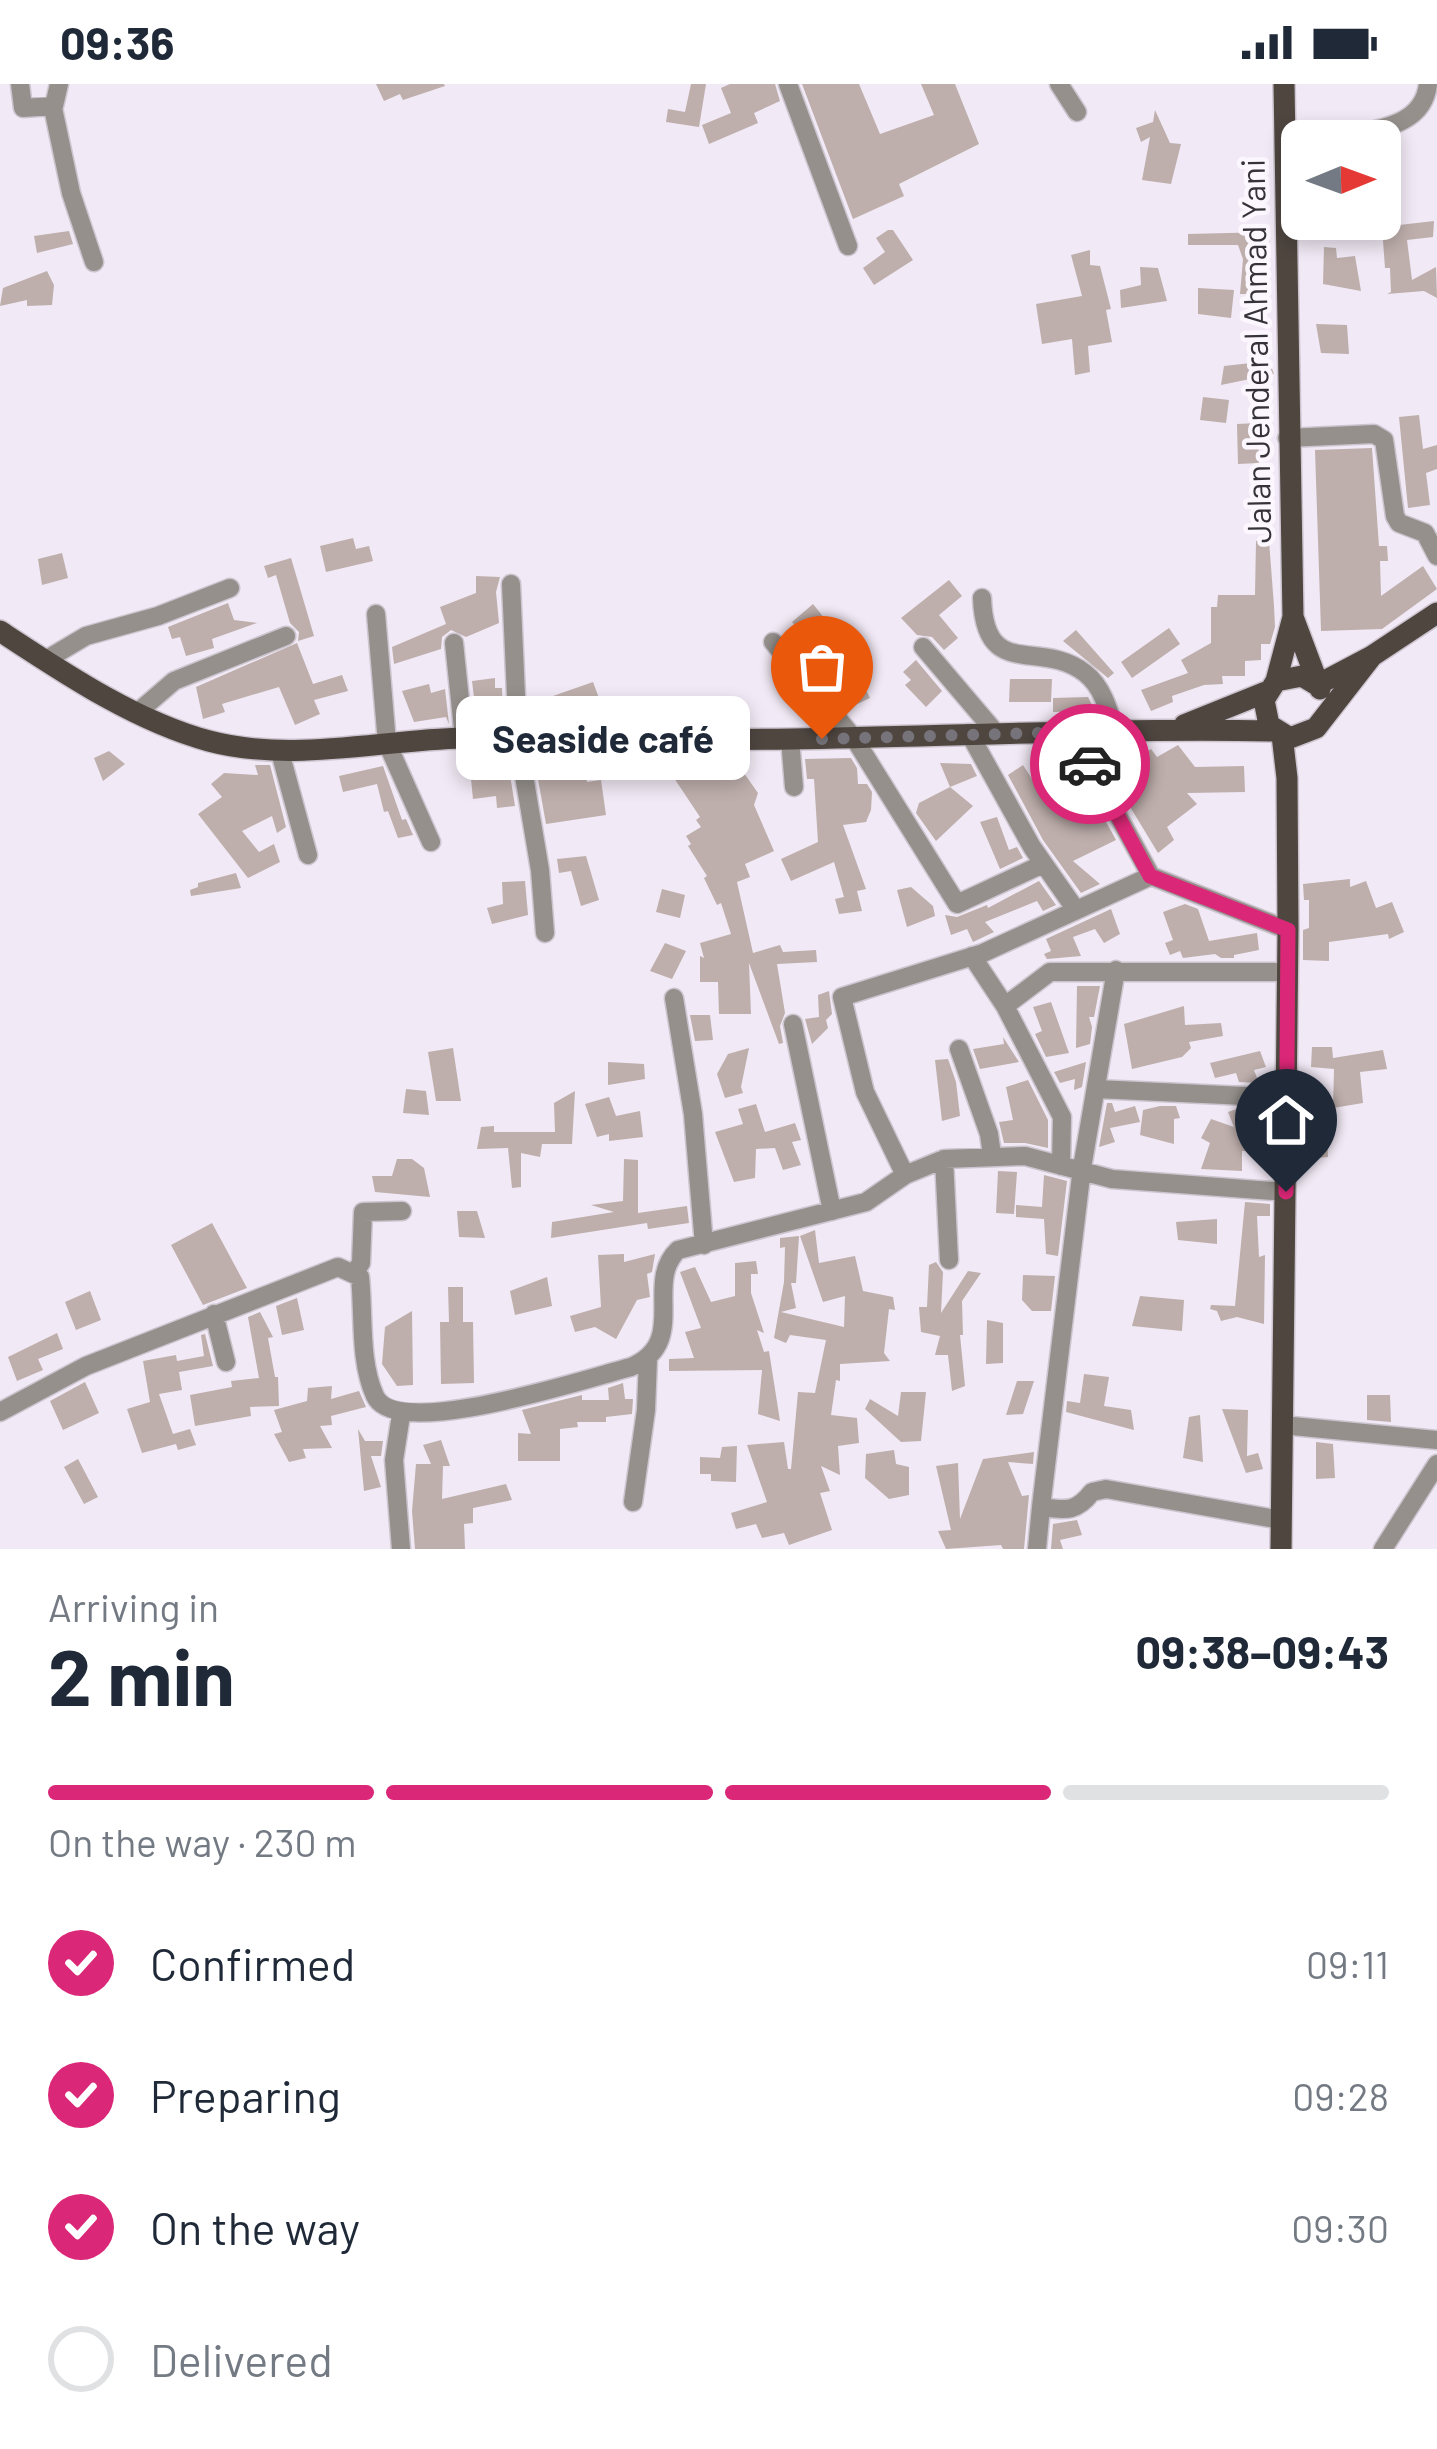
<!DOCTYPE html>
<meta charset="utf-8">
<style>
:root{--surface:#fff;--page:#f6f6f7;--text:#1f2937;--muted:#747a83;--line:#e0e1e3;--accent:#db2777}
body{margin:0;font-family:Barlow,sans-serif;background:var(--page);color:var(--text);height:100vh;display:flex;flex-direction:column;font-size:45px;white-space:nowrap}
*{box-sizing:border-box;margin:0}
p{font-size:39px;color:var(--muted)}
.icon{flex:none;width:66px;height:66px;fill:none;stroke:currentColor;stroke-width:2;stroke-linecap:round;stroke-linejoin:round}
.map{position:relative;height:1465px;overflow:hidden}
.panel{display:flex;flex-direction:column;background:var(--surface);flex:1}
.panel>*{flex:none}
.needle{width:78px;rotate:89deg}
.tools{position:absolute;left:1281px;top:36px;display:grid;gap:24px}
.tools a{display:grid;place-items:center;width:120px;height:120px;border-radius:18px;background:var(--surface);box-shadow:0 6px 18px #0003;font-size:60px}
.pin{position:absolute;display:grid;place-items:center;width:102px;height:102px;color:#fff;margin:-123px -51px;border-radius:50% 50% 50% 0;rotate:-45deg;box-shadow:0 0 12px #0007}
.pin .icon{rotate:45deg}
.courier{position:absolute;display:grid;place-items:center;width:120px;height:120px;margin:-60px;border:9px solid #db2777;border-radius:50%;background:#fff;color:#222;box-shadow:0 3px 15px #0007}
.bubble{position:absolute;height:84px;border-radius:18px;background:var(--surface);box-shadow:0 6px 18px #0003;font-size:39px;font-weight:700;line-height:84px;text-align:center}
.summary em{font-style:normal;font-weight:700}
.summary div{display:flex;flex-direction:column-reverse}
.summary{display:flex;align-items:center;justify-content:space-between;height:204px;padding:0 48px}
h1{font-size:78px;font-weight:700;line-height:90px}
.bar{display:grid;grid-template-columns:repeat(4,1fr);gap:18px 12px;align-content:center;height:144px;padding:0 48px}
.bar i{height:15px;border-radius:9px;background:var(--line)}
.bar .selected{background:var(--accent)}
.bar p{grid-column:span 4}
ol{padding:0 48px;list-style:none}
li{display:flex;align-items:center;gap:36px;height:132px}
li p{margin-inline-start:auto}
li .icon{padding:12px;border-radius:50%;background:var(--accent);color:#fff;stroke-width:4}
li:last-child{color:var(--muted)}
li i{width:66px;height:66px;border:6px solid var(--line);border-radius:50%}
.status{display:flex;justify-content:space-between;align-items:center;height:84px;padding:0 60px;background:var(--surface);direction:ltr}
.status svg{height:33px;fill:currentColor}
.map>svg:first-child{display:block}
.building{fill:#beafac}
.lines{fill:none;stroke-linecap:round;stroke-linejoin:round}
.minor-casing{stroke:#ccc5cf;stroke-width:21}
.major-casing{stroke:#ccc5cf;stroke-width:24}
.minor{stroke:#95908c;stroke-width:18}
.major{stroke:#4f4640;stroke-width:21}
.done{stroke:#77737a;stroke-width:12;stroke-dasharray:0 21.6}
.route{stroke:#db2777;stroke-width:15}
.labels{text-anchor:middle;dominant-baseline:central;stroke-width:9;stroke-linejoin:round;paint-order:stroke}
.street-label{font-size:33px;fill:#363338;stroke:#fcf7ff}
</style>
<div class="status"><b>09:36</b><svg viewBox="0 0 49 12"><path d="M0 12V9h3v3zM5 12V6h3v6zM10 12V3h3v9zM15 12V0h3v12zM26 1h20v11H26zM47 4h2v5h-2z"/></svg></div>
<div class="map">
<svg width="1437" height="1465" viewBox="0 0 1437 1465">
<rect width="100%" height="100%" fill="#f1e9f5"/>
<path class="building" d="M376,0H444L445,2L403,16L400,10L384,17Z
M691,0H706L699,43L666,38L668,25L685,28Z
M730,0H775L780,17L754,29L758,39L709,60L702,41L731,29L721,4Z
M802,0H859L880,50L934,31L921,0H955L979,60L899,100L904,112L853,135Z
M1155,26L1170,59L1181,60L1171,100L1142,96L1150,53L1141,58L1136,44L1153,38Z
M1434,137L1433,153L1407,156L1412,196L1436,183L1437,214L1424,207L1387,210L1391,208L1390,184H1385L1382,143Z
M888,146H893L913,176L874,201L863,184L885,168L876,154Z
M69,147L73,160L37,169L34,152Z
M1270,148L1265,210H1240L1243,175L1238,161H1188V150Z
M1324,163L1336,164L1337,174L1355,172L1361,207L1323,200Z
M1090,166V181L1100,182L1111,225L1106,226L1112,258L1088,262L1090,288L1075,291L1072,255L1042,260L1036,220L1082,212L1071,171Z
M1140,183L1158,184L1167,217L1121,224L1120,206L1141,201Z
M47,187L54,201L52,221L27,222V216L0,222L3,204Z
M1198,204L1234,206L1231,234L1198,230Z
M1316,240L1347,241L1349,270L1321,269Z
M1269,277L1274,290L1221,301L1224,282Z
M1203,313L1229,316L1226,339L1200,336Z
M1419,331L1423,365L1437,361V385L1426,389L1430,421L1408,424L1399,333Z
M1258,339L1259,379L1238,380L1237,340Z
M1372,364L1379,462H1387L1388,477H1380L1381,512L1423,482L1437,505L1382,545L1321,547L1315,366Z
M353,454L356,465L369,462L373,477L326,488L320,462Z
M1256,457H1269L1274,522L1275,543L1270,560H1261V576L1245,577V592H1222L1223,600L1204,601L1172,612L1173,618L1151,627L1141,606L1188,589L1181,576L1211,559V523H1217L1218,511H1255Z
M62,469L68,494L42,501L38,475Z
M291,474L314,552L298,557L299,548L290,539L276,491L268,494L264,482Z
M476,492L500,493L496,508L499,539L466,553L451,546L442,553L441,565L394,580L392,563L446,540L440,523L476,509Z
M949,496L962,512L939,531L958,554L944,566L932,553L917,551L901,534Z
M228,519L234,536L257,539L212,555L214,564L186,572L180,553L172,555L168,543Z
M813,520L833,545L812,562L792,538Z
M1169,544L1180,560L1132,594L1121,578Z
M1076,546L1114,589L1108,594L1063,557Z
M297,559L313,600L342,591L348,607L314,616L320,630L295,641L279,603L222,620L225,628L203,635L196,603Z
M916,576L942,607L926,623L905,601L911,596L903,588Z
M857,587L870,614L849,624L836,597Z
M495,594V604H502L503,632H492V638L477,639L472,597Z
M1010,595H1052L1051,618H1009Z
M593,598L599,614L559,628L553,612Z
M429,600L431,609L445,605L449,640L446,633L414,638L402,607Z
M1088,613L1095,627L1053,628V614Z
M1178,661L1195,683L1244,682L1245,708L1187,709L1197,720L1167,743L1174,756L1158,769L1112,693L1136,683L1132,678L1151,665L1157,673Z
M109,667L125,680L103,697L94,674Z
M721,671L725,677L732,672L758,709L754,721L774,767L745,780L750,793L737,798L753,869L780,861L783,868L816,866L817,878L777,880L785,929L780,942L783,959L779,960L749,879L751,930H719L718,898H700V872L704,874L700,859L731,850L721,819L717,821L704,794L707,792L688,762L691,760L686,752L701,743L696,736L700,733L670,688L689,676L696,687Z
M851,674L857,684L858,700H867L872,708L871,726L866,738L843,741L866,805L857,807L862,827L839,830L835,815L844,813L834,778L791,797L781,775L818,758L814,695H807L805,675Z
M940,679L971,680L977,692L950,703Z
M1066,679L1073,691H1080L1116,756L1073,777L1100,800L1081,809L1043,756L1008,691L1023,681L1034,698Z
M504,680L505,692L510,691L515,722L497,724L496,712L473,715L470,685Z
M255,681H270L286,743L277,749L272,732L242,747L259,768L274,760L280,778L248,794L198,730L222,713L211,700L224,689L258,691Z
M584,681L587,698L601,696L606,731L546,740L538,695Z
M383,682L402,736L406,735L413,751L398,754L388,727L384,728L377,700L343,708L339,692Z
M950,703L973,722L936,757L916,729L919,719Z
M997,733L1009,766L1017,763L1023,774L1000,785L980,738Z
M586,772L599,816L581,822L571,787L559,789L557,775Z
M236,789L241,804L191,812L190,806L198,803V799Z
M1350,795V803L1366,797L1376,824L1392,818L1404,848L1389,855L1388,850L1329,858V877L1303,876V846L1309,844V816H1304L1303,800Z
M525,797L528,831L492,840L487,824L503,820L502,798Z
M1039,797L1056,821L1043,827L1037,817L985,838L994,848L973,858L967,845L951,851L945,831L957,833L987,821L988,824Z
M911,803L933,822L935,832L907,843L897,806Z
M662,805L685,811L680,834L656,828Z
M1185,820L1198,825L1209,857L1257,849L1259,866L1234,871V874H1221L1215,870L1183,874L1180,867L1170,871L1165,859L1173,856L1163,828Z
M1111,825L1120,850L1104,859L1095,845L1073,853L1081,872L1047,875L1044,870L1051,867L1046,855Z
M665,859L686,867L672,895L650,887Z
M1077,902H1100L1094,933H1089L1092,943L1090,960L1076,964Z
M829,907L832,930L826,936L828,944L812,960L805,935L819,933L818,911Z
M1051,918L1069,969L1046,973L1035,950L1042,947L1033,923Z
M1184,922L1185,941L1221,939L1223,952L1189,958L1191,964L1182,973L1132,985L1124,940Z
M690,931H710L713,956L695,957Z
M1003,953L1019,978L980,985L973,965L1004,960Z
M1312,963H1332L1333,974L1383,966L1387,985L1360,988L1363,1019L1333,1024L1334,985L1311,983Z
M453,964L461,1017H436L428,968Z
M749,964L741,1003L743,1009L725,1014L717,990L728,970Z
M1260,967L1266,983L1254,986L1259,999L1239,998L1236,989L1215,994L1210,979Z
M948,975L956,998L960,1032L942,1037L935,976Z
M608,978L644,980L645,995L608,1001Z
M1086,978L1082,1003L1074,1006L1075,995L1060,999L1054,988Z
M1028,996L1048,1036V1064L1025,1059H1004L999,1038L1013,1036L1006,1003Z
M406,1005L426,1007L429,1031L403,1029Z
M575,1007L572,1060H542L540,1073L521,1069V1103L512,1104L508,1064L477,1065L481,1043L494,1042V1048H555L554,1019Z
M609,1013L616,1032L640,1027L643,1053L609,1057V1050L597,1053L585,1020Z
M1107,1019H1112L1115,1028L1135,1022L1140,1038L1110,1044L1115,1058L1099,1063Z
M756,1020L765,1048L795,1039L801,1056L792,1058L801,1081L783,1086L775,1064L756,1065L755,1094L734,1098L715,1048L743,1040L738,1025Z
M1160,1022H1176L1180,1034L1174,1035V1060L1140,1051L1143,1026Z
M1237,1025L1247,1026L1254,1047L1260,1046L1264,1068L1242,1067V1087L1201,1085L1210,1059L1201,1054L1211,1035L1234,1043L1228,1028Z
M1327,1042L1328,1073L1316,1074L1314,1062L1301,1060V1044Z
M397,1075H412L424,1084L430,1113L375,1108L372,1092H392Z
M624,1075L638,1076V1129L687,1122L689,1139L648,1145L647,1139L551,1154L552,1138L614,1128L591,1121L623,1117Z
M998,1087L1017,1088L1014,1130L996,1129Z
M1044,1091L1067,1097L1058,1172L1046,1170L1044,1135L1016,1133V1121L1042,1123Z
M1245,1118L1270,1120V1132H1257L1259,1173L1265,1171L1264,1240L1237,1233L1221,1237L1217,1227L1210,1225L1211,1221L1235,1222Z
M457,1127H477L485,1154L459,1153Z
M1217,1135V1160L1178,1156L1176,1138Z
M212,1139L247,1204L203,1221L171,1161Z
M815,1146L819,1179L855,1172L863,1207L893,1213L895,1226L889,1225L884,1269L890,1277L840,1280V1297L836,1296L831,1331L857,1334L859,1359L838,1362L840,1391L821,1382L830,1407L820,1409L832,1446L789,1461L784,1449L762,1454L756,1440L736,1445L731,1429L767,1418L747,1361L784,1358L788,1385H791L798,1308L815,1309L826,1256L790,1251L786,1259L774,1254L784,1198L785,1163L780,1164V1154L799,1152L796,1199H791L796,1224L781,1228L844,1243L845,1212L823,1218L800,1152Z
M624,1170V1178L655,1170L652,1188L647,1190L650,1213L637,1216L616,1255L595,1243L575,1248L570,1232L601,1223L598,1171Z
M756,1177L758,1190H751V1209L764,1249L757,1246L764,1268L769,1267L780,1337L758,1330L762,1286L669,1287V1275L694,1274L685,1248L701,1244L680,1188L695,1183L711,1218L735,1212V1179Z
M936,1178L943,1188L941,1229L968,1187L981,1189L962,1217L963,1251H960L965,1302L952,1307L948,1271H935L940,1252L921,1248L919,1223H927L929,1181Z
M1023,1191L1055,1192L1051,1227H1032L1022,1216Z
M547,1193L552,1222L515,1231L510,1207Z
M448,1203H463V1238H473L474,1299L441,1300L440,1238H449Z
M90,1207L101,1236L76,1246L65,1218Z
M1140,1212L1184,1216L1182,1247L1132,1242Z
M297,1214L304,1246L282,1251L276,1222Z
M412,1227L413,1301L397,1302L382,1280L385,1243Z
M260,1228L273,1253L268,1254L275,1293H278L279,1322L250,1323L251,1332L195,1342L190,1311L232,1303L231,1297L259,1294L248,1233Z
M987,1236L1003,1239V1279L986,1280Z
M57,1249L63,1265L38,1275L43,1286L17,1297L8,1273Z
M205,1250L213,1282L179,1288L182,1306L159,1310L173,1350L190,1345L196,1361L178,1366L176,1360L142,1369L127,1325L150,1318L143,1277L176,1271L177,1277L204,1272L201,1251Z
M1084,1290L1109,1293L1104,1322L1131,1326L1134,1346L1066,1328L1067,1317L1080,1319Z
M1017,1297H1034L1023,1330L1006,1331Z
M85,1298L99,1329L63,1346L50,1317Z
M623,1299L625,1315H633L632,1330L606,1333V1338H577L578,1343L560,1345V1377H518V1349L531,1350L522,1326L582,1311V1316H609L608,1304Z
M332,1302L331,1315L359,1307L366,1323L331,1332L332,1341L320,1342L332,1364L303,1365L306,1374L289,1378L274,1350L282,1348L274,1326L307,1317L308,1304Z
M901,1308H926L921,1357L901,1358L865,1325L870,1315L898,1332Z
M1367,1311H1390L1391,1338L1367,1336Z
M1222,1325L1248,1326L1247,1372L1258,1369L1263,1385L1246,1389Z
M1200,1331L1203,1378L1183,1374L1189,1333Z
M358,1345L365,1357H383L381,1372H371L381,1403L364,1407Z
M441,1356L450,1382H443L442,1415L506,1400L512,1416L473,1424V1439L464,1440L465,1465H415L412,1427L416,1380H431L423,1361Z
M1316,1358L1333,1360L1335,1394L1316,1395Z
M737,1362L736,1398L711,1397V1390H700V1373L720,1374L722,1363Z
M894,1366L896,1380L909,1383V1411L889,1415L865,1394L866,1370Z
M1034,1368L1033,1380L1008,1378L1022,1412L1029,1411L1024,1465H1003L1001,1461L946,1465L938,1447L951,1446L936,1382L958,1379L960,1435L983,1375Z
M78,1375L98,1413L84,1420L64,1383Z
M1077,1436L1082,1451L1060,1456L1063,1465H1051L1053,1440Z"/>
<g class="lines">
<g class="minor-casing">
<path id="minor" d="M20,0L23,24L54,22L59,0
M788,0L848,162
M1059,0L1077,28
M53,24L71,109L94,178
M1331,57C1366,45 1423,47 1428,0
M1287,354L1374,350L1384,356L1395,432L1399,439L1425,449L1437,472
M511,500L518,656L540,786L545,849
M982,514C985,598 1040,554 1085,589C1103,603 1109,627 1115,648
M376,530L387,659L431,758
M773,558L854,654L957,820L1043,780
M454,559L464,654
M923,563L996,649
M44,577L86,552L158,532L230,504
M138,628L174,597L286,552
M1072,648L1151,792L1288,846
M969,649L1032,763L1076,826
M790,655L794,703
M280,668L308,771
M972,872L1005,922L1062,1033L1061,1082
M1116,886L1082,1084L1041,1423C1065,1426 1076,1429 1092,1408L1106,1405L1281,1436
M674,914L693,1030L704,1161
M1005,922L1050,888H1287
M793,940L832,1127
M959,965L989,1050L992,1071
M1096,1005L1286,1014
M944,1075L949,1176
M905,1091L865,1008L842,913L983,869L1151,792
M355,1188L361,1179L363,1128L402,1127
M214,1230L226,1278
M0,1328L86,1282L338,1183L360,1193C364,1230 359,1277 375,1312C396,1358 588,1294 631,1283C690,1258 643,1199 678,1166L866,1118L905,1091L944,1075L1025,1072L1112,1095L1286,1108
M1282,1341L1437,1356
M633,1418L646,1326L648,1275
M401,1465L394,1376L401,1331
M1037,1465L1041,1423
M1383,1465L1437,1380"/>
</g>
<g class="major-casing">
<path id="major" d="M1293,533L1320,605
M0,547C64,589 135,637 209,657C292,679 379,656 463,654C572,652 682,657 792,655C953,652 1114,644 1275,647
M1276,597L1293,533L1284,0
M1317,601L1302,592L1276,597L1264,616L1269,641L1290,654L1316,644L1372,572
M1317,601L1372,572L1437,529
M1184,641L1266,608
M1281,1465L1288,846L1287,694L1282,651"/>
</g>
<use href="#minor" class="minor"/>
<use href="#major" class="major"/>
</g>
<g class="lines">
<path class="done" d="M822,655L1072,648L1090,680"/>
<path class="route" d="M1090,680L1150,792L1288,846L1286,1108"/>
</g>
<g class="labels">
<g class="street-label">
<text transform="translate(1255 267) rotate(-91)">Jalan Jenderal Ahmad Yani</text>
</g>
</g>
</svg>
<div class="tools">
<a><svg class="needle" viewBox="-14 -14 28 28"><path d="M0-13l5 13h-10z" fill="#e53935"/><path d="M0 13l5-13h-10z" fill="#747a83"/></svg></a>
</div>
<div class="pin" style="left:822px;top:655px;background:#ea580c"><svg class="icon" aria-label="bag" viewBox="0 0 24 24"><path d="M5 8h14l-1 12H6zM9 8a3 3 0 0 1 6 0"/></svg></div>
<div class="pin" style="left:1286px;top:1108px;background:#1f2937"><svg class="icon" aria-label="home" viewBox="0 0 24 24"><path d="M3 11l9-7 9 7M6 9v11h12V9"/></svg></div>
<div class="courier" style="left:1090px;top:680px"><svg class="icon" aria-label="car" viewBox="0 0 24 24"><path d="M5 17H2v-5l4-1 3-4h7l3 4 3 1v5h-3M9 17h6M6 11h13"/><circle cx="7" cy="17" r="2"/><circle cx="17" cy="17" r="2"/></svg></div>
<div class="bubble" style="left:456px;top:612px;width:294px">Seaside café</div>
</div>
<section class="panel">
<div class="summary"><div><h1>2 min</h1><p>Arriving in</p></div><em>09:38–09:43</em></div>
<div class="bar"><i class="selected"></i><i class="selected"></i><i class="selected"></i><i></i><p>On the way · 230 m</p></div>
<ol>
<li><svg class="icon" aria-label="check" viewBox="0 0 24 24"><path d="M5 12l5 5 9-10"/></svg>Confirmed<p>09:11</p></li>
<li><svg class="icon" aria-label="check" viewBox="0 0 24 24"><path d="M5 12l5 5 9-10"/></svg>Preparing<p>09:28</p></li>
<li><svg class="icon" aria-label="check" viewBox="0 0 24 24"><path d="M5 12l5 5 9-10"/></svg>On the way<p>09:30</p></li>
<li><i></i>Delivered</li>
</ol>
</section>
